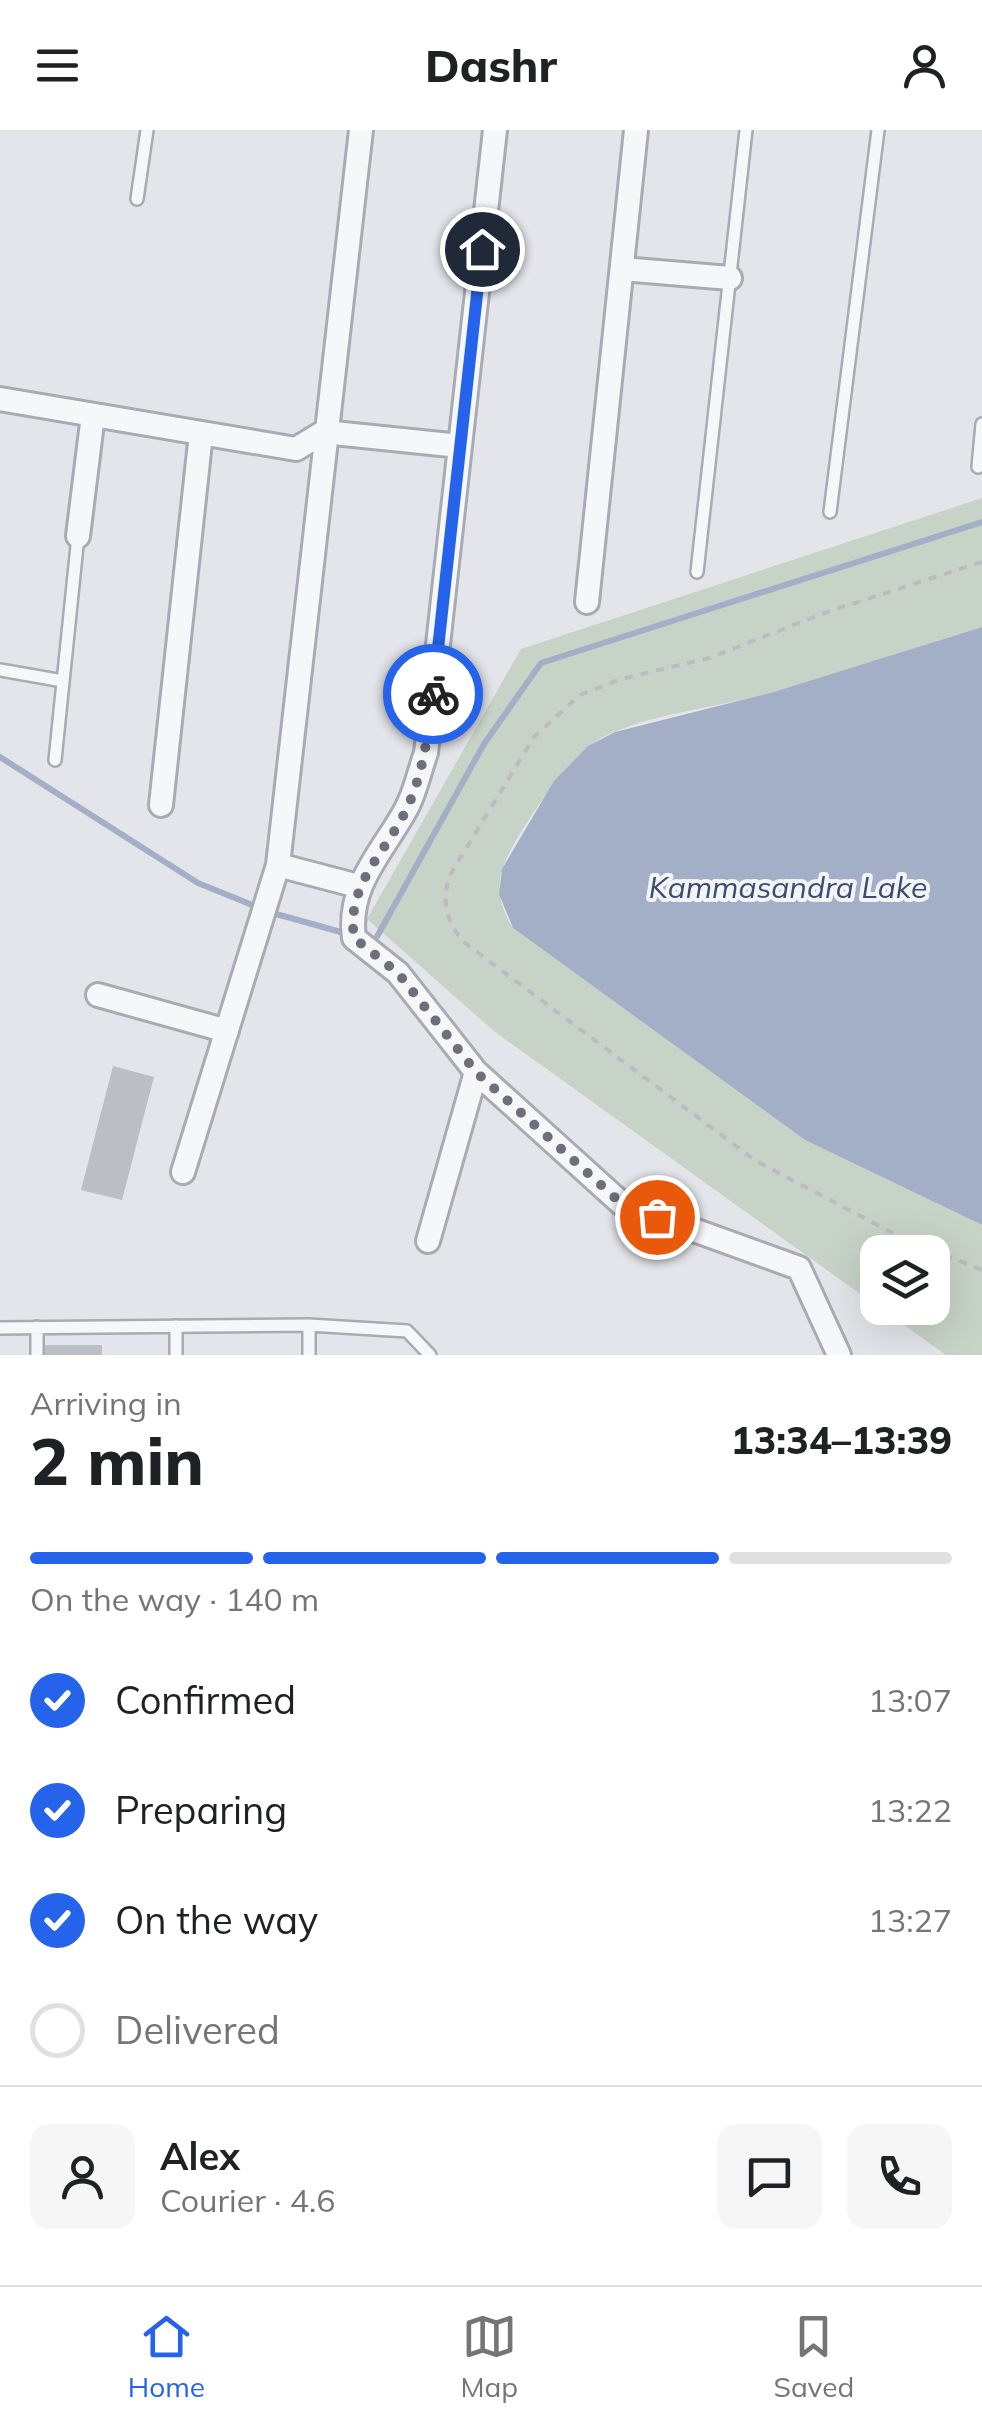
<!DOCTYPE html>
<meta charset="utf-8">
<style>
:root{--surface:#fff;--page:#f6f6f6;--text:#202124;--muted:#757577;--line:#e0e0e0;--accent:#2563eb}
body{margin:0;font-family:Mulish,sans-serif;background:var(--page);color:var(--text);height:100vh;display:flex;flex-direction:column;font-size:38px;white-space:nowrap}
*{box-sizing:border-box;margin:0}
p{font-size:32px;color:var(--muted)}
.icon{flex:none;width:55px;height:55px;fill:none;stroke:currentColor;stroke-width:2;stroke-linecap:round;stroke-linejoin:round}
.map{position:relative;height:1225px;overflow:hidden}
.details{display:flex;flex-direction:column;background:var(--surface);flex:1}
.details>*{flex:none}
.controls{position:absolute;left:860px;top:1105px;display:grid;gap:20px}
.controls a{display:grid;place-items:center;width:90px;height:90px;border-radius:20px;background:var(--surface);box-shadow:0 10px 40px #0002;font-size:50px}
.pin{position:absolute;display:grid;place-items:center;width:85px;height:85px;color:#fff;margin:-42px;border:5px solid #fff;border-radius:50%;box-shadow:0 2px 10px #0007}
.courier{position:absolute;display:grid;place-items:center;width:100px;height:100px;margin:-50px;border:8px solid #2563eb;border-radius:50%;background:#fff;color:#222;box-shadow:0 2px 12px #0007}
.summary em{font-style:normal;font-weight:800}
.summary div{display:flex;flex-direction:column-reverse}
.summary{display:flex;align-items:center;justify-content:space-between;height:170px;padding:0 30px}
h1{font-size:65px;font-weight:800;line-height:75px}
.bar{display:grid;grid-template-columns:repeat(4,1fr);gap:15px 10px;align-content:center;height:120px;padding:0 30px}
.bar i{height:12px;border-radius:8px;background:var(--line)}
.bar .active{background:var(--accent)}
.bar p{grid-column:span 4}
.line{display:flex;align-items:center;gap:25px;padding:0 30px;border-top:2px solid var(--line)}
.line div{flex:1}
.round{display:grid;place-items:center;flex:none;width:105px;height:105px;border-radius:20px;background:var(--page)}
ol{padding:0 30px;list-style:none}
li{display:flex;align-items:center;gap:30px;height:110px}
li p{margin-inline-start:auto}
li .icon{padding:10px;border-radius:50%;background:var(--accent);color:#fff;stroke-width:4}
li:last-child{color:var(--muted)}
li i{width:55px;height:55px;border:5px solid var(--line);border-radius:50%}
header{display:flex;justify-content:space-between;align-items:center;height:130px;padding:0 30px;background:var(--surface);font-size:45px;font-weight:800}
.dock{display:flex;justify-content:space-around;align-items:center;height:140px;border-top:2px solid var(--line);background:var(--surface);font-size:28px;color:var(--muted)}
.dock a{display:grid;justify-items:center;gap:5px}
.dock .active{color:var(--accent)}
.map>svg:first-child{display:block}
.green{fill:#c7d3c6}
.water{fill:#a3afc6}
.lines{fill:none;stroke-linecap:round;stroke-linejoin:round}
.stream{stroke:#a3afc6;stroke-width:6}
.building{fill:#bcbec6}
.service-casing{stroke:#a9abb4;stroke-width:16}
.minor-casing{stroke:#a9abb4;stroke-width:28}
.path{stroke:#babcc2;stroke-width:4;stroke-dasharray:8 8;stroke-linecap:butt}
.service{stroke:#f6f7f9;stroke-width:11}
.minor{stroke:#f6f7f9;stroke-width:22}
.done{stroke:#6d707c;stroke-width:10;stroke-dasharray:0 18}
.route{stroke:#2563eb;stroke-width:12}
.labels{text-anchor:middle;dominant-baseline:central;stroke-width:8;stroke-linejoin:round;paint-order:stroke}
.water-label{font-size:30px;font-style:italic;fill:#3c4b70;stroke:#f3f4f8}
</style>
<header><svg class="icon" aria-label="menu" viewBox="0 0 24 24"><path d="M4 6h16M4 12h16M4 18h16"/></svg>Dashr<svg class="icon" aria-label="person" viewBox="0 0 24 24"><circle cx="12" cy="8" r="4"/><path d="M4 21q1-7 8-7t8 7"/></svg></header>
<div class="map">
<svg width="982" height="1225" viewBox="0 0 982 1225">
<rect width="100%" height="100%" fill="#e4e5ea"/>
<path class="green" d="M982,368V497C911,518 841,544 771,563C716,578 651,583 601,608C571,623 505,716 500,748C498,766 503,783 513,798L805,1010L982,1095V1225H946L880,1178H932V1122H878L877,1176L495,902L367,789L521,519Z"/>
<path class="water" d="M982,497V1095L805,1010L513,798L499,764L502,739L554,651L588,616L615,602L774,562Z"/>
<g class="lines">
<path class="stream" d="M0,627L198,753L257,777
M269,782L348,804
M370,811L374,812L484,614L541,533L982,392"/>
</g>
<path class="building" d="M113,936L154,947L122,1070L81,1060Z
M43,1215H102V1225H43Z"/>
<g class="lines">
<g class="service-casing">
<path id="service" d="M137,69L147,0
M978,337L982,294
M830,382L878,0
M697,442L746,0
M0,540L63,551
M55,630L78,406
M309,1195L407,1201L430,1225
M176,1196V1225
M0,1198L309,1195V1225
M37,1225V1197"/>
</g>
<g class="minor-casing">
<path id="minor" d="M495,0L426,623C419,642 415,664 405,681C381,724 347,756 354,808L398,843L476,942L622,1074L799,1138L839,1225
M622,139L730,148
M0,269L296,319L324,302L460,316
M78,406L93,285
M587,472L636,0
M161,675L201,303
M278,735L358,756
M98,865L227,901
M183,1042L278,735L361,0
M428,1111L476,942"/>
</g>
<path class="path" d="M982,432L827,482L709,528L621,549L580,565L534,607L450,745C441,771 446,793 465,813L756,1031L904,1109L982,1140"/>
<use href="#service" class="service"/>
<use href="#minor" class="minor"/>
</g>
<g class="lines">
<path class="done" d="M433,564C428,603 424,640 408,676C387,723 346,752 354,808L398,843L476,942L622,1074L657,1087"/>
<path class="route" d="M433,564L482,119"/>
</g>
<g class="labels">
<g class="water-label">
<text x="788" y="757">Kammasandra Lake</text>
</g>
</g>
</svg>
<div class="controls">
<a><svg class="icon" aria-label="layers" viewBox="0 0 24 24"><path d="M12 4l9 5-9 5-9-5zM3 14l9 5 9-5"/></svg></a>
</div>
<div class="pin" style="left:657px;top:1087px;background:#ea580c"><svg class="icon" aria-label="bag" viewBox="0 0 24 24"><path d="M5 8h14l-1 12H6zM9 8a3 3 0 0 1 6 0"/></svg></div>
<div class="pin" style="left:482px;top:119px;background:#1f2937"><svg class="icon" aria-label="home" viewBox="0 0 24 24"><path d="M3 11l9-7 9 7M6 9v11h12V9"/></svg></div>
<div class="courier" style="left:433px;top:564px"><svg class="icon" aria-label="bike" viewBox="0 0 24 24"><circle cx="6" cy="16" r="4"/><circle cx="18" cy="16" r="4"/><path d="M6 16l4-8h5l3 8M10 8l3 8H6M13 5h3"/></svg></div>
</div>
<section class="details">
<div class="summary"><div><h1>2 min</h1><p>Arriving in</p></div><em>13:34–13:39</em></div>
<div class="bar"><i class="active"></i><i class="active"></i><i class="active"></i><i></i><p>On the way · 140 m</p></div>
<ol>
<li><svg class="icon" aria-label="check" viewBox="0 0 24 24"><path d="M5 12l5 5 9-10"/></svg>Confirmed<p>13:07</p></li>
<li><svg class="icon" aria-label="check" viewBox="0 0 24 24"><path d="M5 12l5 5 9-10"/></svg>Preparing<p>13:22</p></li>
<li><svg class="icon" aria-label="check" viewBox="0 0 24 24"><path d="M5 12l5 5 9-10"/></svg>On the way<p>13:27</p></li>
<li><i></i>Delivered</li>
</ol>
<div class="line" style="height:180px"><a class="round"><svg class="icon" aria-label="person" viewBox="0 0 24 24"><circle cx="12" cy="8" r="4"/><path d="M4 21q1-7 8-7t8 7"/></svg></a><div><b>Alex</b><p>Courier · 4.6</p></div><a class="round"><svg class="icon" aria-label="chat" viewBox="0 0 24 24"><path d="M4 5h16v11H9l-5 4z"/></svg></a><a class="round"><svg class="icon" aria-label="phone" viewBox="0 0 24 24"><path d="M5 4h4l2 5-3 2q2 4 5 5l2-3 5 2v4C11 20 4 13 5 4z"/></svg></a></div>
</section>
<nav class="dock">
<a class="active"><svg class="icon" aria-label="home" viewBox="0 0 24 24"><path d="M3 11l9-7 9 7M6 9v11h12V9"/></svg>Home</a>
<a><svg class="icon" aria-label="map" viewBox="0 0 24 24"><path d="M3 6l6-2 6 2 6-2v14l-6 2-6-2-6 2zM9 4v14M15 6v14"/></svg>Map</a>
<a><svg class="icon" aria-label="saved" viewBox="0 0 24 24"><path d="M7 4h10v16l-5-4-5 4z"/></svg>Saved</a>
</nav>
